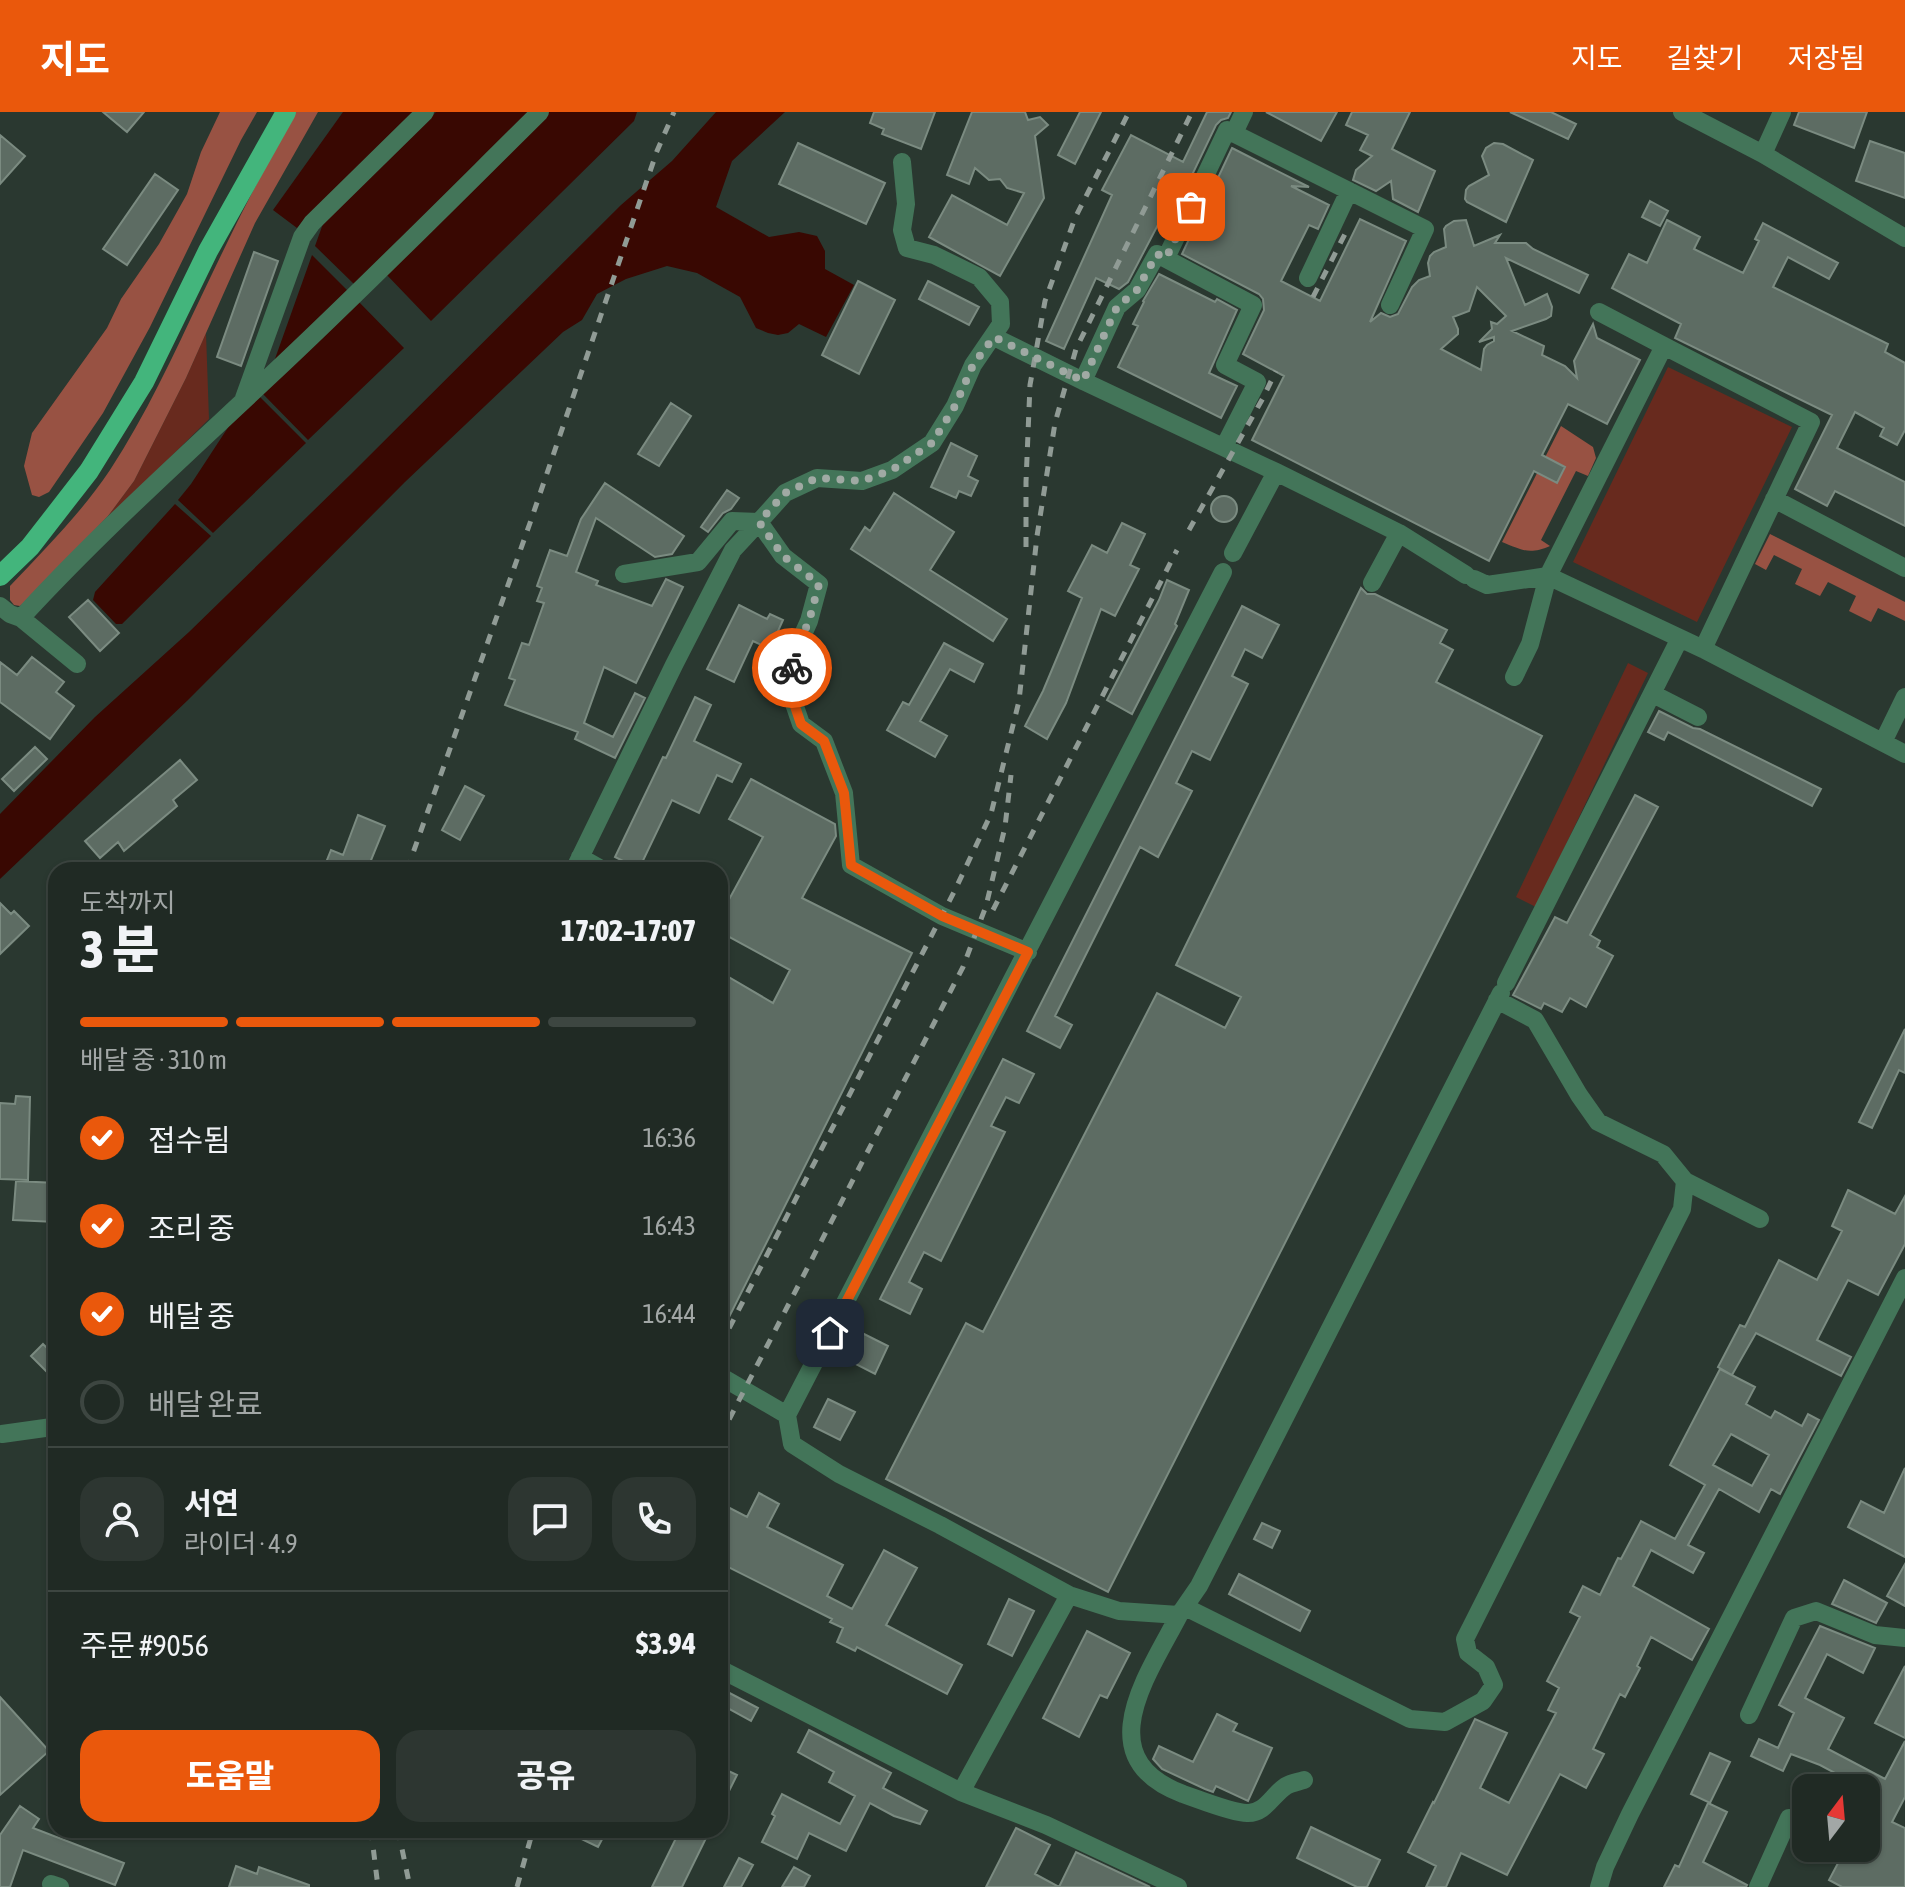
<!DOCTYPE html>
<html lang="ko">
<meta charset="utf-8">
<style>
:root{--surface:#202a24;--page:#2d3631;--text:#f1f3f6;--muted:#a2a7a6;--line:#3d4641;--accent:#ea580c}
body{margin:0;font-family:"Asap Condensed","Noto Sans KR",sans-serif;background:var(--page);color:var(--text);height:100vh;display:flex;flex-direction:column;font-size:30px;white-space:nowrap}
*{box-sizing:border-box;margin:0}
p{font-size:26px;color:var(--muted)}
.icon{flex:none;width:44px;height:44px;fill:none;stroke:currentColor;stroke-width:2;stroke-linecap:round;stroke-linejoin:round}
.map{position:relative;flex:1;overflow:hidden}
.side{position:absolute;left:48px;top:750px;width:680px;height:976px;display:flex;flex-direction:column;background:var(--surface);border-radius:24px;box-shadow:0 2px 6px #0004,0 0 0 2px var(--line)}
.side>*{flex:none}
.needle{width:52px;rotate:16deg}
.buttons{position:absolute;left:1792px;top:1662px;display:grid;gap:16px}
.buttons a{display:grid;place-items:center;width:88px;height:88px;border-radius:16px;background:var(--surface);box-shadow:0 2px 6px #0004,0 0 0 2px var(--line);font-size:40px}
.pin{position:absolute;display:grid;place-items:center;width:68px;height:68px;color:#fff;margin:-34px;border-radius:16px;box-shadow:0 4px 12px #0006}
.courier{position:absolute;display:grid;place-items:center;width:80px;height:80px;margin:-40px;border:6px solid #ea580c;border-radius:50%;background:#fff;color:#222;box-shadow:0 2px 10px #0007}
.summary em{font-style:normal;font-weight:800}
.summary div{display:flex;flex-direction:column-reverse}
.summary{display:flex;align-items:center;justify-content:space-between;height:136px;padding:0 32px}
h1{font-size:52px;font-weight:800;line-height:60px}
.bar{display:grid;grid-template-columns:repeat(4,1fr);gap:12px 8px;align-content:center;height:96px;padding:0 32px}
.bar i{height:10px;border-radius:6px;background:var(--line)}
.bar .active{background:var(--accent)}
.bar p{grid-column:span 4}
.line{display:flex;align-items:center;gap:20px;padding:0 32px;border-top:2px solid var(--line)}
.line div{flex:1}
.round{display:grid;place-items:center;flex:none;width:84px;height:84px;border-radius:24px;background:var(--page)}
ol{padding:0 32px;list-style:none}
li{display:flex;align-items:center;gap:24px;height:88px}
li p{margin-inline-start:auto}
li .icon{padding:8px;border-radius:50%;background:var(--accent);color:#fff;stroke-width:4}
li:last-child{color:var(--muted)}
li i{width:44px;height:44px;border:4px solid var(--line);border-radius:50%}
.button{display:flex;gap:16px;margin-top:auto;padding:16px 32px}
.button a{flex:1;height:92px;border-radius:24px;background:var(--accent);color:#fff;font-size:32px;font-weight:800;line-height:92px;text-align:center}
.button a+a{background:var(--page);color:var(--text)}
header{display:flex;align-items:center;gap:48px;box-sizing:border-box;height:112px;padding:0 40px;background:var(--accent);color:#fff}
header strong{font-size:38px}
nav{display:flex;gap:44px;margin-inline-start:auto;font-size:28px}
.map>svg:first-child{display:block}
.green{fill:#682a1e}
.forest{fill:#985243}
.water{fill:#390802}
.building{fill:#5d6c63;stroke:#7b8b81;stroke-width:2;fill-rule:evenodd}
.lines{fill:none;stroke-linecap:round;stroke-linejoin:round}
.minor{stroke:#437559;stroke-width:18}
.major{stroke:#43b57c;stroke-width:20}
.rail{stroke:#909b95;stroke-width:5;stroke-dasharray:10 10;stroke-linecap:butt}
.done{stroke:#a0aaa4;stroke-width:8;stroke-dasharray:0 14.4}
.route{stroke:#ea580c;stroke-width:10}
</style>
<header>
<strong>지도</strong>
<nav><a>지도</a><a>길찾기</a><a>저장됨</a></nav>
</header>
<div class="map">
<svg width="1905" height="1775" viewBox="0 0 1905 1775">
<rect width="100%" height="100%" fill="#2a3830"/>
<path class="green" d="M206,221L209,307L125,390L108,404L134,369L186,266Z
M1668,255L1792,315L1697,510L1573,450Z
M1628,551L1648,561L1536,795L1516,785Z"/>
<path class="forest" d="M220,0H257L241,28L150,215L103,301L49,380L39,385L32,383L24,354L32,321L107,216L121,187L159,132L187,82L201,40Z
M296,0H318L255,111L186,266L134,369L108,404L29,487L20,494L14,493L10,488V474C45,437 82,400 110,358C146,303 173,244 201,185C231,122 261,60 296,0Z
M1561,314L1593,335L1596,346L1588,364L1576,359L1541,428L1550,434C1529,443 1522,438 1502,430Z
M1770,422L1905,490V509L1878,496L1871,510L1849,499L1856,484L1828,470L1820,484L1795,472L1802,457L1774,443L1766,458L1755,452Z"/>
<path class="water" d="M343,0H413L297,116L273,98Z
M436,0H533L356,174L315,134L324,109Z
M549,0H637L634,9L431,209L385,161Z
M716,0H785L732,49L716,95L769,125L799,120L817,124L825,139V157L854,173L826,225L799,212L788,221L778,223L768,221L756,216L740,185L697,161L667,154L626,167L597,182L582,208L563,220L405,370L188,588L0,767V702L95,605L189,520L350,363L621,93L672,49Z
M312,143L349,180L271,258Z
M357,188L404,236L308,328L262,281Z
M259,284L306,331L213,421L178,388L191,372L229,314Z
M175,392L211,424L122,512H116L93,488L95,480Z"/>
<path class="building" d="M103,0H144L127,20Z
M874,0H935L921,37L882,22L884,17L870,11Z
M972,0H1025L1028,8L1040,5L1048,13L1035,24L1044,86L1000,164L929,125L952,83L1007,113L1024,81L1007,76L1000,67L989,68L975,56L969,72L947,63Z
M1080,0H1101L1075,52L1058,43Z
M1207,0H1231L1228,6L1221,8L1216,13L1169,111L1161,107L1128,170L1119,177L1096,166L1064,237L1046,229L1112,83L1102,78L1131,23L1183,50Z
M1266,0H1337L1321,29Z
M1352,0H1410L1392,37L1435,59L1418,100L1393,87L1391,69L1376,79L1353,68L1356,58L1372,44L1360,38L1368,23L1346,13Z
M1510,0H1551L1576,12L1568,27Z
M1799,0H1867L1854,36L1794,13Z
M0,23L25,44L0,72Z
M1870,29L1905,41V86L1856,69Z
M798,31L885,71L866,112L779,72Z
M1494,31L1503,32L1533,48L1506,110L1467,90L1465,87L1466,78L1469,74L1489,63L1482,44L1486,36Z
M1232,36L1309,75L1291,74L1329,93L1318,117L1309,113L1281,169L1320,189L1360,107L1406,129L1370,210L1381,201L1390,205L1398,202L1412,175L1419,168L1430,164L1428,151L1430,144L1434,140L1446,135L1444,117L1446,114L1454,109L1466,108L1474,134L1500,123L1495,131H1526L1533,137L1588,163L1579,181L1506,146L1525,193L1547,182L1552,195L1551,204L1546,207L1512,219L1544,234L1542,243L1565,254L1577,266L1574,249L1593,212L1597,226L1640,248L1607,312L1568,292L1542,343L1565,355L1557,371L1534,359L1489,449L1252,328L1284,264L1243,242L1264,198L1263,187L1259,182L1182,142ZM1477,175L1506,204L1497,212L1491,210L1492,217L1479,230L1494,225V229L1487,233L1484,237L1481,258L1441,237L1458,222V217L1453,205L1469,199Z
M155,62L178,78L127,153L103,137Z
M1650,89L1668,99L1660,114L1642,105Z
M1667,108L1700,125L1694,137L1743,161L1759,129L1755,127L1763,111L1838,151L1829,167L1788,145L1773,175L1888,232L1885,240L1905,251V318L1897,333L1880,324L1884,316L1855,300L1837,336L1905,370V414L1835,379L1827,394L1795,377L1832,303L1675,226L1681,212L1612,176L1629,142L1647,151Z
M254,140L278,149L241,254L217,245Z
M1159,162L1215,190L1217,187L1237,198L1209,261L1237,274L1221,306L1118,255L1138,214L1133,212L1144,190L1143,189Z
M858,169L895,188L859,262L822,243Z
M928,169L979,195L969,213L919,187Z
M671,291L691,304L659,354L638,342Z
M951,331L977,344L968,364L978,369L971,384L959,379L956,386L931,375Z
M605,371L684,424L672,442L655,445L596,406L576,460L598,469L596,473L652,494L666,467L683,475L636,571L604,555L584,611L613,625L635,581L645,586L615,646L575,627L578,620L505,593L515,568L509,566L522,531L529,533L544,491L537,489L542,476L537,474L550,438L567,444L581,407Z
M727,378L739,386L731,397L723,401L708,420L701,415Z
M894,381L954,420L930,458L1007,507L993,529L851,437L865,415L870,419Z
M1211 397a13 13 0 1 1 26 0a13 13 0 1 1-26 0Z
M1122,411L1145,422L1130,453L1139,457L1115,504L1101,497L1066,591L1047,627L1025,614L1043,579L1082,486L1068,479L1092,433L1107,441Z
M1167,468L1189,478L1175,512L1177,514L1132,602L1107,588L1159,488Z
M1361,476L1367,482H1375L1447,518L1440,531L1453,538L1436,570L1542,624L1108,1480L886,1367L966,1211L983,1220L1157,881L1225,916L1241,885L1176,853Z
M88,488L119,521L100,539L69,505Z
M739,493L767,507L770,502L783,508L770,537L753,529L734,570L707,557Z
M1242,494L1279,513L1262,546L1245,537L1232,564L1248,572L1210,648L1192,639L1176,671L1192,679L1158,745L1140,735L1055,904L1072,913L1060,936L1027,919Z
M944,531L983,552L974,570L950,557L920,609L947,624L935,645L887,618L903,590L909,593Z
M32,545L64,570L56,580L74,594L50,627L0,590V550L17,563Z
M695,585L711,593L694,629L741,652L732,670L717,663L699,701L672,688L639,757L615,745L663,645L666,646Z
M1659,599L1693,616L1700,617L1821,677L1812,694L1668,620L1664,628L1648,620Z
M35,635L47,647L14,679L2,667Z
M180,648L197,668L173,688L177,694L124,739L118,730L100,746L85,729Z
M751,667L835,712L836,724L802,786L912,841L720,1223V860L773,891L790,858L720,820V804L763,725L729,707Z
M465,674L484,684L460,728L442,718Z
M1635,683L1658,695L1590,823L1600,829L1597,835L1613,844L1586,895L1570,886L1562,900L1544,891L1541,897L1513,883L1555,805L1567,811Z
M358,703L385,714L369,753L379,758H323L331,738L343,743Z
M0,791L11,802L14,799L29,814L0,842Z
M1905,917V961L1899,958L1872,1016L1859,1010Z
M1003,947L1034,962L1019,991L1006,985L991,1014L1005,1020L941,1149L924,1140L909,1170L922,1177L910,1202L880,1187Z
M16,984L30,985L28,1068L0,1067V991L15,992Z
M16,1069L56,1071V1110L13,1108Z
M1848,1078L1895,1102L1905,1084V1132L1878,1183L1848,1168L1817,1228L1851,1245L1841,1264L1756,1221L1732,1263L1718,1255L1740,1213L1745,1215L1779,1148L1817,1168L1842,1119L1832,1114Z
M862,1221L888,1234L875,1262L848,1248Z
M43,1232L56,1245V1269L31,1244Z
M1720,1257L1755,1275L1746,1292L1771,1306L1775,1299L1802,1314L1808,1302L1819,1308L1780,1382L1771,1377L1759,1400L1719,1377L1688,1433L1704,1441L1693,1461L1651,1438L1633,1474L1709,1517L1692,1548L1651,1525L1637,1554L1640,1556L1625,1585L1620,1582L1593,1637L1604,1642L1586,1676L1560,1662L1507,1763L1461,1741L1446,1775H1426L1436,1754L1408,1740L1433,1690L1434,1691L1475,1607L1507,1621L1480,1676L1509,1691L1556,1601L1548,1598L1559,1576L1547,1569L1580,1505L1570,1500L1583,1474L1600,1483L1618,1446L1621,1447L1641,1409L1675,1427L1705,1373L1670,1353ZM1731,1322L1769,1343L1752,1374L1713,1353Z
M828,1287L855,1300L840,1328L814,1315Z
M1905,1356V1445L1848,1415L1861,1389L1884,1401Z
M759,1381L779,1392L767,1415L843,1453L827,1484L852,1497L884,1438L917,1456L886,1513L962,1553L947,1582L857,1535L855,1539L837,1530L843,1516L830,1510L832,1507L720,1451V1391L747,1405Z
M1262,1411L1280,1419L1272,1436L1254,1427Z
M1905,1452V1494L1887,1484Z
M1239,1462L1310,1499L1300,1519L1229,1482Z
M1844,1468L1887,1491L1876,1511L1832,1492Z
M1009,1487L1034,1499L1012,1544L988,1532Z
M1820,1514L1875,1536L1863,1561L1827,1542L1805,1586L1844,1606L1828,1637L1885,1667L1905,1629V1685L1892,1710L1905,1716V1775H1842L1829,1768L1846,1736H1866V1676H1863L1820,1653L1791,1642L1783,1659L1751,1644L1759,1627L1778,1636L1794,1601L1779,1593Z
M1087,1519L1130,1541L1107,1586L1100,1583L1079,1625L1043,1606Z
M1905,1554V1626L1875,1611Z
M720,1576L758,1596L751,1609L720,1592Z
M0,1585L49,1639L0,1683Z
M1217,1602L1237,1612L1233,1619L1272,1636L1248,1689L1216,1674L1213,1680L1205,1677L1162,1657L1153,1647L1159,1634L1193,1650Z
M809,1618L891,1661L883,1676L927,1699L920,1712L894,1704L870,1691L846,1739L809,1721L797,1747L762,1730L775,1704L772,1702L782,1682L840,1712L855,1684L829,1670L834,1660L798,1640Z
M1710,1641L1730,1650L1710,1691L1691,1682Z
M720,1655L737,1663L720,1697Z
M1708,1691L1727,1700L1703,1750L1747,1773L1746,1775H1664L1675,1753L1679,1755Z
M20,1694L39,1707L33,1716L124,1751L115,1773L23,1738L10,1775H0V1723Z
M1311,1715L1380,1748L1367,1775H1357L1297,1746Z
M1016,1716L1050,1733L1035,1762L1059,1775L1076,1740L1150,1775H986Z
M563,1718H607L598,1735Z
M680,1718H710L682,1775H652Z
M739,1746L753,1753L741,1775H724Z
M236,1754L257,1762L259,1755L309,1773V1775H229Z
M794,1755L810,1764L804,1775H782Z"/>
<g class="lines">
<path class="minor" d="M1682,0L1763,42L1905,126
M1234,21L1244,0
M1763,42L1782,0
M1166,146L1227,18L1425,117L1390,193
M1308,166L1349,79
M994,225L1083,269L1276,360L1399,421L1466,463
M1664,234L1811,310L1703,537
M1083,269L1117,195L1137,178L1157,142L1253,193L1225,253L1257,270L1224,335
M244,286L302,125L312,111L425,0
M1774,387L1905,456
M1233,441L1276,360
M624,462L698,450L732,409L759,410L785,381L817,366L862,369L892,358L932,331L955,294L973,253L1001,212L1000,190L979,165L934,143L907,136L902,118L906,92L902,50
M1474,467L1487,473L1548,464L1703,537L1905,642
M1372,471L1399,421
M0,494L10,502L21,506L77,552
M21,506C99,421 186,343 270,264C362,178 451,88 540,0
M1514,565L1530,532L1548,464L1664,234L1599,200
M1653,582L1698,605
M1883,630L1905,585
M580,745L603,758
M574,758L674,553L733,438L759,410L783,444L819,472L809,509L795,540L788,574L801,612L824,629L844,681L851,753L942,804L1028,840
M1506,871L1680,526
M1685,1069L1760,1107
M720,1264L787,1303L792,1332L839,1362L940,1413L1069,1483L1119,1499L1179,1503L1199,1474L1501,881
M787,1303L1223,460
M2,1322L52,1315L56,1313
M1185,1495L1410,1607L1445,1610L1483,1589L1494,1573L1486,1555L1468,1541L1465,1527L1682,1097L1685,1069L1663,1042L1598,1010L1579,983L1535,908L1497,888
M1179,1503C1148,1563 1087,1646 1183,1682C1198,1687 1232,1701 1247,1701C1265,1702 1273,1682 1286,1674C1291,1671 1298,1670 1304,1668
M720,1557L961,1680L1046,1713L1178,1775
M1749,1603L1794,1506L1816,1499L1875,1523L1905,1526
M961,1680L1069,1483
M51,1772L60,1775
M1599,1775L1605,1755L1630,1702L1905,1166
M1758,1775L1789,1706"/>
<path class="major" d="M0,464L30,435L89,359L144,270L208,139L286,0"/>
<path class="rail" d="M1313,185L1348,116
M1189,418L1263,286L1276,259
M1026,435V370L1030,273L1045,189L1075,106L1129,0
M407,758L530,411L657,39L674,0
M993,798L1177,438
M720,1234L955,778L991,702L1019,589L1037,424L1055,311L1076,237L1192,0
M720,1325L963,855L986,794L1005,715L1011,663
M371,1718L378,1775
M398,1718L410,1775
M517,1775L533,1718"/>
</g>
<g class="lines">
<path class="done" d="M792,556L795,540L809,509L819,472L783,444L759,410L785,381L817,366L862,369L892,358L932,331L955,294L973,253L994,225L1083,269L1117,195L1137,178L1157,142L1166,146L1191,95"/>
<path class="route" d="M792,556L788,574L801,612L824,629L844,681L851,753L942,804L1028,840L830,1221"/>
</g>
</svg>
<div class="buttons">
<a><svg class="needle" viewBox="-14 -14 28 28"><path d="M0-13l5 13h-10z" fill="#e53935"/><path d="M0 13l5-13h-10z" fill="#a2a7a6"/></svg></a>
</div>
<div class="pin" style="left:1191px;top:95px;background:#ea580c"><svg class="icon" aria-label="bag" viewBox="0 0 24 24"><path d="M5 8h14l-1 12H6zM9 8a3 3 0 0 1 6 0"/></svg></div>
<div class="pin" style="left:830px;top:1221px;background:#1f2937"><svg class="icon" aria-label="home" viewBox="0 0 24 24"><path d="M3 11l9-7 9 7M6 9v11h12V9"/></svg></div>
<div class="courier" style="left:792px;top:556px"><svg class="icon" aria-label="bike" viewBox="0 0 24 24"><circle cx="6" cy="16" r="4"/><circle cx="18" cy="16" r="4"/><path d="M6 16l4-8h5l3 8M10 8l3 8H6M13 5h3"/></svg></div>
<section class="side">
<div class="summary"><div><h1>3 분</h1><p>도착까지</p></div><em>17:02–17:07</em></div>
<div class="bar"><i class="active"></i><i class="active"></i><i class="active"></i><i></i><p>배달 중 · 310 m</p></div>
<ol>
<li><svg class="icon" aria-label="check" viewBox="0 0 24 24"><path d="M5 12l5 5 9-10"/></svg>접수됨<p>16:36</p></li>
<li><svg class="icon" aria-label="check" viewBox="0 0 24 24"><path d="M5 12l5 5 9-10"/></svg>조리 중<p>16:43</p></li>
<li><svg class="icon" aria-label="check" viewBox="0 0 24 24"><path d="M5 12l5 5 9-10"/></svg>배달 중<p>16:44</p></li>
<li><i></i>배달 완료</li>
</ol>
<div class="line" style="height:144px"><a class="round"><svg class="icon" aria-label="person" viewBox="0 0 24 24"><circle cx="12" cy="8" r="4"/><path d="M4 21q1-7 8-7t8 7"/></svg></a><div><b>서연</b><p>라이더 · 4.9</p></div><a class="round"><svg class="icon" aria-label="chat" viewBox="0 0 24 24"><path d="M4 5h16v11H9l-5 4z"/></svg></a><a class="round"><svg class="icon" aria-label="phone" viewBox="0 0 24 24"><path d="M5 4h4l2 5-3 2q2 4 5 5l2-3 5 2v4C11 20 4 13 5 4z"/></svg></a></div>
<div class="line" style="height:104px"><div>주문 #9056</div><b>$3.94</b></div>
<div class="button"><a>도움말</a><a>공유</a></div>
</section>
</div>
